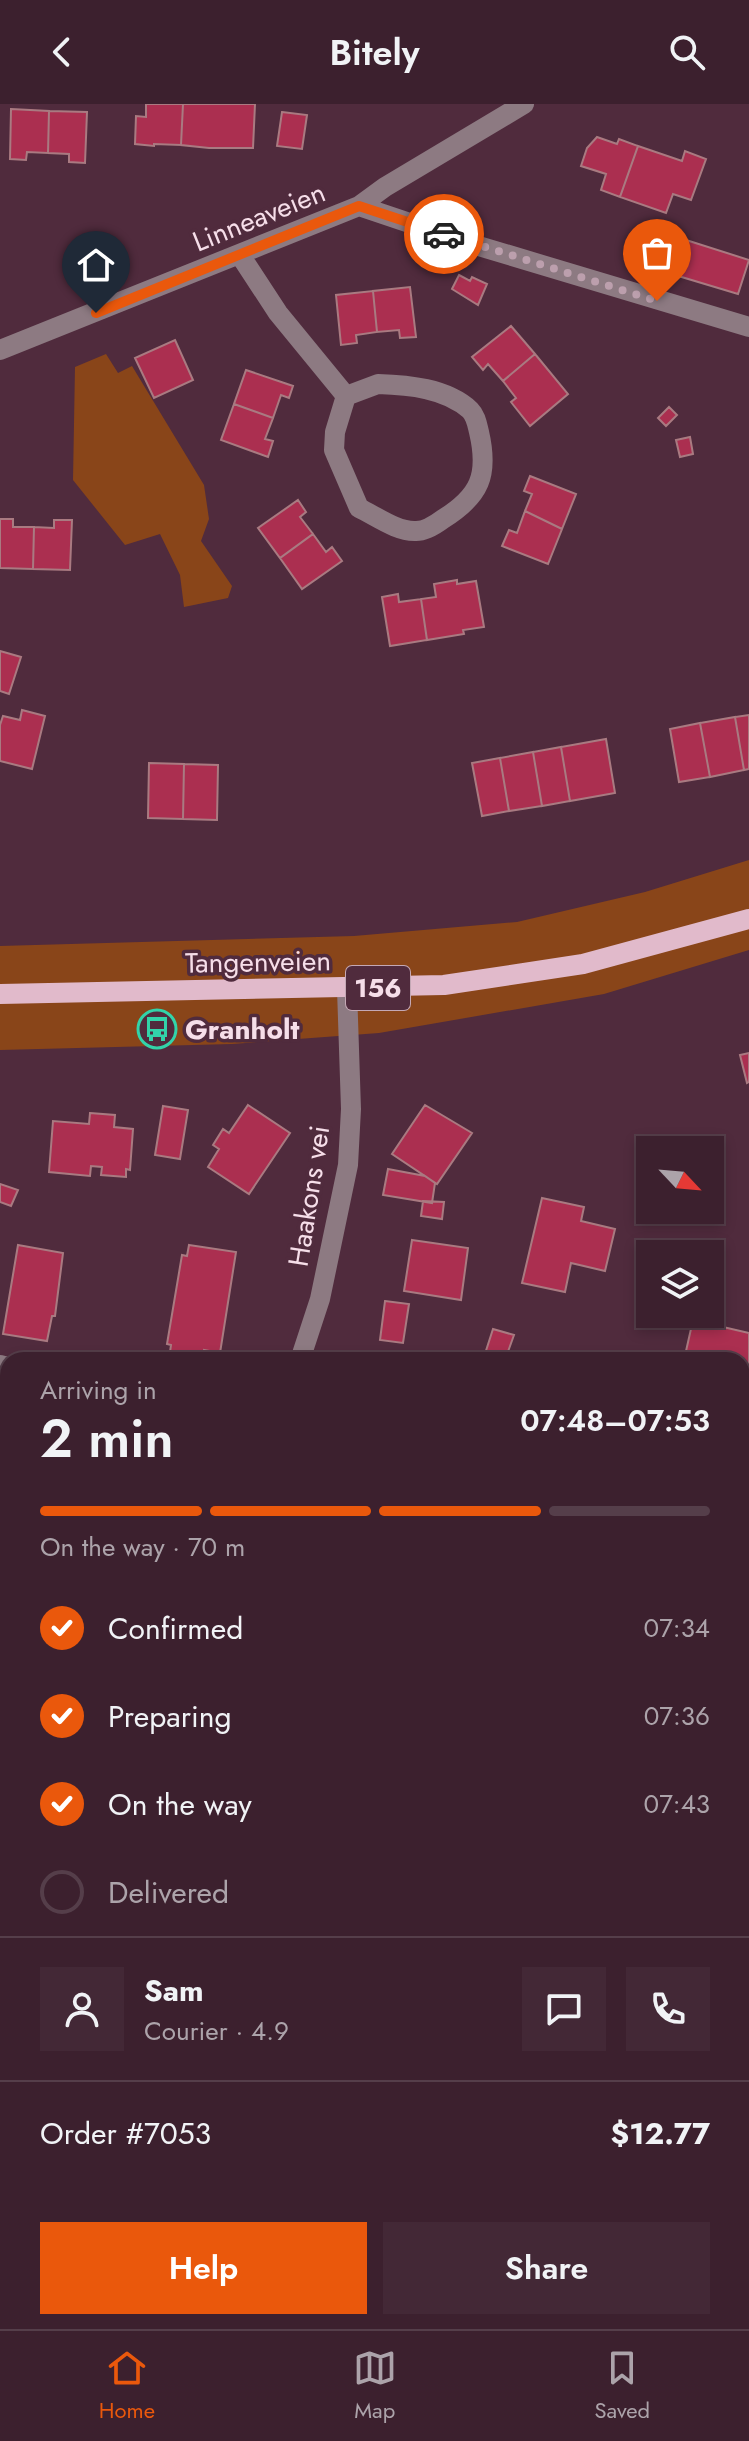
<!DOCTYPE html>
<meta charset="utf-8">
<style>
:root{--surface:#3c202e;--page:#432836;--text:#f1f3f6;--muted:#aca3aa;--line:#553e4a;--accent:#ea580c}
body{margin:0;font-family:Jost,sans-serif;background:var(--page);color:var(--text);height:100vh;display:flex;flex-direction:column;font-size:30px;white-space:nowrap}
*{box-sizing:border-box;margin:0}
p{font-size:26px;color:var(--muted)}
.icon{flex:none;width:44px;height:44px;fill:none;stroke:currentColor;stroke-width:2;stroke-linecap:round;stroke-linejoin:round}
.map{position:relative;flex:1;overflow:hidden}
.details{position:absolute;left:0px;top:1248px;width:750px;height:978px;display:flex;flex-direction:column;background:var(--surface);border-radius:24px 24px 0 0;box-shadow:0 4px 12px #0003,0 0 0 2px var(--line)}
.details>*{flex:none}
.needle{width:52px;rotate:116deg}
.buttons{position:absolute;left:636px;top:1032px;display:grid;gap:16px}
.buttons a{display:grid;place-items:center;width:88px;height:88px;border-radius:0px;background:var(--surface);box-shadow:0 4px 12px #0003,0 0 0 2px var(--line);font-size:40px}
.pin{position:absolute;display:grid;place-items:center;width:68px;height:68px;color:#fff;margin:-82px -34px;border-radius:50% 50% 50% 0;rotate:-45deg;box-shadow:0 0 8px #0007}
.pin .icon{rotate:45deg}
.courier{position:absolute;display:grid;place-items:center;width:80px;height:80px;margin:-40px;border:6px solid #ea580c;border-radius:50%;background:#fff;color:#222;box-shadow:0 2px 10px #0007}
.head em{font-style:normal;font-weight:600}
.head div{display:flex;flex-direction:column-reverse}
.head{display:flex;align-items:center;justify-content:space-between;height:136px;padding:0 40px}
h1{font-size:52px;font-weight:600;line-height:60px}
.bar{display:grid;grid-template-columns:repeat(4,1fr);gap:12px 8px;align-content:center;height:96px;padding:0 40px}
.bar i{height:10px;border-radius:6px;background:var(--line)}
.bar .current{background:var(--accent)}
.bar p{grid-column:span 4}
.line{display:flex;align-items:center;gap:20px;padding:0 40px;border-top:2px solid var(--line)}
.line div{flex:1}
.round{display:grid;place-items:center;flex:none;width:84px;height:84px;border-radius:0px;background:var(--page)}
ol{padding:0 40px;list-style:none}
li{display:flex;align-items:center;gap:24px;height:88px}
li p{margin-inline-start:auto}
li .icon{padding:8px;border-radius:50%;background:var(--accent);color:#fff;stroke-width:4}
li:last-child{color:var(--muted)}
li i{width:44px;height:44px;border:4px solid var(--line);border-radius:50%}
.action{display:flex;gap:16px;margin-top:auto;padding:16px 40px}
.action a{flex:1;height:92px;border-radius:0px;background:var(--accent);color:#fff;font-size:32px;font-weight:600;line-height:92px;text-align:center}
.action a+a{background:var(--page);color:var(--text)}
header{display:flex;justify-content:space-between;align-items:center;height:104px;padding:0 40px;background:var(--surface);font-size:36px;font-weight:600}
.tabs{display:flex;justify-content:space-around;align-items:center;height:112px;border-top:2px solid var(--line);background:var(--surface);font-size:22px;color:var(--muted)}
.tabs a{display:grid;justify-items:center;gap:4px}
.tabs .current{color:var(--accent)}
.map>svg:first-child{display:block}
.green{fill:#894519}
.building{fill:#ab2f50;stroke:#a97a81;stroke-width:2}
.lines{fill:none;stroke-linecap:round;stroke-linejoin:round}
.minor{stroke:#8d7a82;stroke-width:20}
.major{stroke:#e1bacb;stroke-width:20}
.done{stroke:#bc9fad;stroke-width:8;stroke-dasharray:0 14.4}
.route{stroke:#ea580c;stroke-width:10}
.labels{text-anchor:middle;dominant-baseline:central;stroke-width:7;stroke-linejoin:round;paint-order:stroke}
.shield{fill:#502b3d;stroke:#c4a8b5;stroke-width:2}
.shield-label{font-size:26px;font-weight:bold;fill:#f6dee9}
.street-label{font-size:28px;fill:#f6dee9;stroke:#502b3d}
.poi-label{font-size:28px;font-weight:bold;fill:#f6dee9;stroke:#502b3d;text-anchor:start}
</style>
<header><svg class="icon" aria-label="back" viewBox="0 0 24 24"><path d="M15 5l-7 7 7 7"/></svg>Bitely<svg class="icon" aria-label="search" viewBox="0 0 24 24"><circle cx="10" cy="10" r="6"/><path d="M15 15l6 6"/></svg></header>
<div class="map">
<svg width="749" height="2225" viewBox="0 0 749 2225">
<rect width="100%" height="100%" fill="#502b3d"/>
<path class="green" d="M106,250L118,269L132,262L204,381L209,415L201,437L232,482L228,494L184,503L180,471L160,430L125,441L73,376L75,263Z
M749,756V846L604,890L379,929L232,940L0,946V842L354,832L517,818L645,788Z"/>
<path class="building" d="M146,0H183L181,41L154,40V42L135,40L136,12L146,13Z
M183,0H255L253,44H209L181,41Z
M11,5L49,7L48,49L27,48L26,56L10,55Z
M49,7L87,8L85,59L69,58V50L48,49Z
M282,8L307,11L302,45L277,42Z
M597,33L617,40L619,35L638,42L620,93L601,86L606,70L581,62L587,44Z
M638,42L682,57L685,47L706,55L691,96L673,90L666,109L620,93Z
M686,136L749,156L738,190L675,171Z
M459,171L470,177L472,173L487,180L478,201L452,185Z
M410,183L416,233L400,234L399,226L377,228L373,187Z
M373,187L377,228L356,231L357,239L341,241L336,191Z
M511,222L535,250L503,277L488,260L483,266L472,253Z
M175,236L193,276L154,294L135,254Z
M535,250L568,290L530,322L511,298L516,294L503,277Z
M246,266L293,282L289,294L281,291L273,314L234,300Z
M234,300L273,314L265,335L273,337L268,353L221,336Z
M669,303L677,311L666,322L658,314Z
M690,333L693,350L680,353L676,336Z
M530,372L576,390L562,425L525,407L532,390L524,387Z
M298,396L306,408L300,413L313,430L280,454L258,424Z
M525,407L562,425L548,460L502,442L509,426L517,429Z
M0,415H13V423H34L33,465L0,464Z
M54,416H72L70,466L33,465L34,423L54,424Z
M313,430L326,448L332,443L342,457L302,485L280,454Z
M457,476V480L476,477L484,523L463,526L464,530L427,536L421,495L436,493L434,480Z
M398,490L399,498L421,495L427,536L390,542L382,493Z
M0,547L21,553L9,590L0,587Z
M22,606L45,612L32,665L0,657V621L3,612L20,616Z
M749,611V665L744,666L735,613Z
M735,613L744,666L710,673L700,619Z
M700,619L710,673L679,678L670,625Z
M606,635L615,689L570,697L561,643Z
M561,643L570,697L542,702L533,648Z
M533,648L542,702L509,707L500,654Z
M500,654L509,707L482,712L472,659Z
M149,659L184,660L183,715L148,714Z
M184,660L218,661L217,716L183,715Z
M749,949V978L747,979L740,951Z
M248,1001L290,1029L249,1090L208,1063L219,1045L213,1041L223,1025L229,1029Z
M425,1001L472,1029L437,1080L392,1050Z
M163,1002L188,1006L180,1055L155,1051Z
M90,1009L115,1011L114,1023L133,1025L130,1066L126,1065V1073L101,1071L102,1063L91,1062L90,1072L49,1068L53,1017L89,1020Z
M388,1065L425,1072L435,1079L432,1099L383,1091Z
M0,1080L18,1086L11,1102L0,1098Z
M542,1094L584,1103L581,1117L615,1125L605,1167L571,1159L565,1188L522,1179Z
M423,1097L444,1098L442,1115L421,1112Z
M412,1136L468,1144L461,1196L404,1187Z
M18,1141L63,1149L55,1212H52L47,1237L3,1230Z
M189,1141L236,1148L220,1249L204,1246L202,1256H173L169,1255L171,1241L167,1240L182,1151L187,1152Z
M385,1197L409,1200L403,1239L380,1236Z
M693,1216L749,1229V1264L742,1294V1256H684Z
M493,1225L514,1231L505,1256H483Z
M3,1329H8V1363L0,1361Z
M0,1470L8,1471V1511H3L4,1503H0Z
M742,1617H749V1672H742Z
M0,1757L8,1760V1787L0,1784Z
M742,1788L749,1790V1836L742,1835Z
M0,2115L8,2116L7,2167L0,2166Z
M285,2218H309L307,2225Z
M673,2218H695V2220L674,2225Z"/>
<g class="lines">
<path class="minor" d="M359,102L472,140L749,223
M240,151L278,209L346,292
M0,246L359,102L385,83L524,0
M378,280C408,281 446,284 470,306C476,312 477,320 479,328C489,371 480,392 443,415C435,421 426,427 416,427C397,428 376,412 359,404L334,346L335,328L346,292Z
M300,1256L320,1195L348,1061L351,1005L347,885
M0,1261L8,1263
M0,1424L8,1426
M742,1446L749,1449
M742,1972L749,1968
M0,2071L8,2074"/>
<path class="major" d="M0,890L444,881L583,860L749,815"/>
</g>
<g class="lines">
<path class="done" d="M444,130L657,197"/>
<path class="route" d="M96,209L359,102L444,130"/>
</g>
<defs>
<g id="bus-ring" transform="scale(2)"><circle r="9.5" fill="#502b3d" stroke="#32d4a9" stroke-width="1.5"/><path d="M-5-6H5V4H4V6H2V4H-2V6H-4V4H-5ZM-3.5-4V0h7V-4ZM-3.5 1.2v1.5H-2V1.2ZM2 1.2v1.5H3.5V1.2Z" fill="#32d4a9"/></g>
</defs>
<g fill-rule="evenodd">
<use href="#bus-ring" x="157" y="925"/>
</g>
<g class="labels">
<rect class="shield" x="346" y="862" width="64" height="44" rx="6"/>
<g class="shield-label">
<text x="378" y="884">156</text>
</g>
<g class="street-label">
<text transform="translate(259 113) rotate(-22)">Linneaveien</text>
<text transform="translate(258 858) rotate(-1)">Tangenveien</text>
<text transform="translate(309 1092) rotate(-81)">Haakons vei</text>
</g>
<g class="poi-label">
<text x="185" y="925">Granholt</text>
</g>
</g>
</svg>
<div class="buttons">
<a><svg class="needle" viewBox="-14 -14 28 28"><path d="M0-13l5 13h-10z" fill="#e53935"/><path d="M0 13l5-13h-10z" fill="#aca3aa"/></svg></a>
<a><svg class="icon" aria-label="layers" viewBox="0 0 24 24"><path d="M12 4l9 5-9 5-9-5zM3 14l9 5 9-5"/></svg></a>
</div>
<div class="pin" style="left:657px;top:197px;background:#ea580c"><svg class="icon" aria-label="bag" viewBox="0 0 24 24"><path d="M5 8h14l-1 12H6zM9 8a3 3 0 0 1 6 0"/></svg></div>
<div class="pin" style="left:96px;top:209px;background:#1f2937"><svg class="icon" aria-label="home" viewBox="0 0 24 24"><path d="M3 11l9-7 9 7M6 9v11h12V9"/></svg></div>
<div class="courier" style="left:444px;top:130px"><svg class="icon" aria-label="car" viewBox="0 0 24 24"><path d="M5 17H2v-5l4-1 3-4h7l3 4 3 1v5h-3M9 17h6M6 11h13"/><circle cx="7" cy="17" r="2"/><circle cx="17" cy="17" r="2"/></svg></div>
<section class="details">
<div class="head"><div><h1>2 min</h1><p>Arriving in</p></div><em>07:48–07:53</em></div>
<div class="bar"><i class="current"></i><i class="current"></i><i class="current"></i><i></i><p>On the way · 70 m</p></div>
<ol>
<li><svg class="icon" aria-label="check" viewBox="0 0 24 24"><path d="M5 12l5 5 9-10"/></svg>Confirmed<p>07:34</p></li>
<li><svg class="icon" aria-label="check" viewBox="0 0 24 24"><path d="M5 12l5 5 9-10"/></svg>Preparing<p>07:36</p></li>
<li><svg class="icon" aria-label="check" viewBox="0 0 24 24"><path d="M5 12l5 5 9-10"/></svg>On the way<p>07:43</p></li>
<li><i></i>Delivered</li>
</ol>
<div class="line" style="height:144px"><a class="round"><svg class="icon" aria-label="person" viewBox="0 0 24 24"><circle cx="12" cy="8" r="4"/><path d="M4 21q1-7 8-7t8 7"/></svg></a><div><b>Sam</b><p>Courier · 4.9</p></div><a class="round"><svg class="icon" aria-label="chat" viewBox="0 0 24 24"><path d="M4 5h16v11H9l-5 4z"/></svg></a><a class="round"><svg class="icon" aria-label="phone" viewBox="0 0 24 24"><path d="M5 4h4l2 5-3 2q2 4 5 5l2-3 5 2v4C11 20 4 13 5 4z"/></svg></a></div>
<div class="line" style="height:104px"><div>Order #7053</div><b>$12.77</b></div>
<div class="action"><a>Help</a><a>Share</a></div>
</section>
</div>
<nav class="tabs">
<a class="current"><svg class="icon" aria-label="home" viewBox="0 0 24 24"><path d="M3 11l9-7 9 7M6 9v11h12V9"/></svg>Home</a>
<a><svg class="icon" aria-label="map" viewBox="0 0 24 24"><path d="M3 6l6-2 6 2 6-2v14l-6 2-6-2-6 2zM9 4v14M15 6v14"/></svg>Map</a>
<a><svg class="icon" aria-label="saved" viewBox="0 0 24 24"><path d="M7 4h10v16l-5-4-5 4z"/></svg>Saved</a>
</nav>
